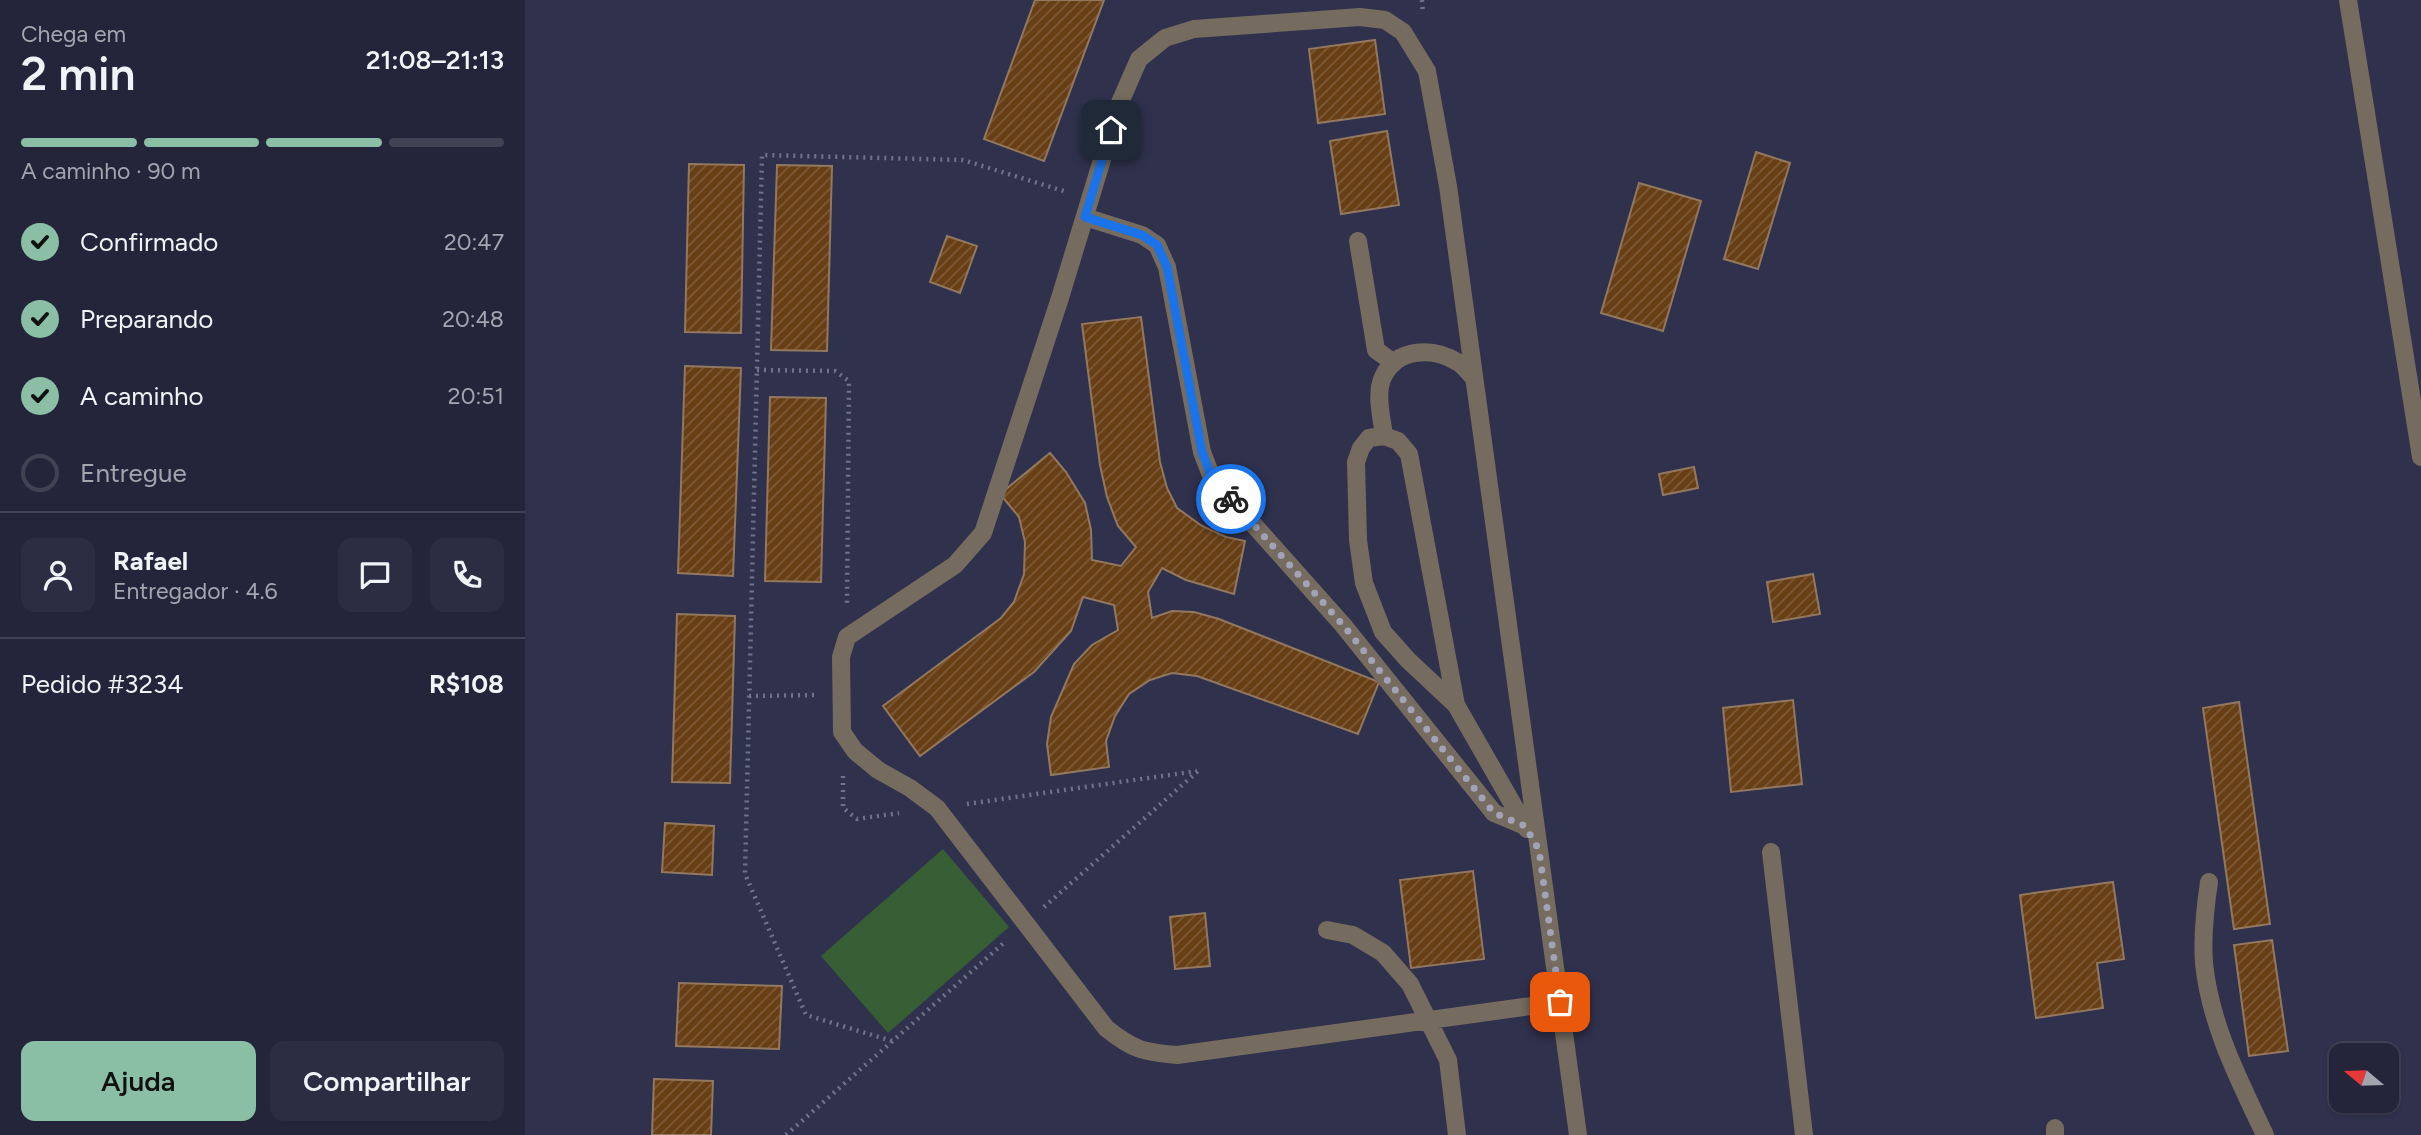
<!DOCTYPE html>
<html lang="pt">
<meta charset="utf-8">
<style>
:root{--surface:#24253a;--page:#2c2d42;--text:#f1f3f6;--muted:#a3a5af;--line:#414254;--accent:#8abfa5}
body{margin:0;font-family:Figtree,sans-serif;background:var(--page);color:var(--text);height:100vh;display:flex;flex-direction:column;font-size:26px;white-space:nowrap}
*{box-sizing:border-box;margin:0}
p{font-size:23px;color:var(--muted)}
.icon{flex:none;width:38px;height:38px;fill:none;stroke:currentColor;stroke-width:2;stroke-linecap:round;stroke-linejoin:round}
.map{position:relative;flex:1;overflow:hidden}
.drawer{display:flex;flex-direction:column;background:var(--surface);width:525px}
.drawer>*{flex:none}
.needle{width:46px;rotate:289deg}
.buttons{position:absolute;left:1804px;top:1043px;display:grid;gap:14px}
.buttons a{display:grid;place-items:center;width:70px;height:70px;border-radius:14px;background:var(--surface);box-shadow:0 2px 5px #0004,0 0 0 2px var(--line);font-size:35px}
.pin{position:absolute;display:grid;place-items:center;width:60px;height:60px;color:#fff;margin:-30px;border-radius:14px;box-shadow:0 4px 10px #0006}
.courier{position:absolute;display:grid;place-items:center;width:70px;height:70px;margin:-35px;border:5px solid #1a73e8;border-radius:50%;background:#fff;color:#222;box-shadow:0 2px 9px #0007}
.overview em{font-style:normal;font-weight:600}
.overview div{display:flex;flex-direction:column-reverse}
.overview{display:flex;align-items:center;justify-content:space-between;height:119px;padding:0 21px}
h1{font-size:46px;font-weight:600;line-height:52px}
.bar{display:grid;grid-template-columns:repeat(4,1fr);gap:10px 7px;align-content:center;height:84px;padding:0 21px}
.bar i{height:9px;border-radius:5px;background:var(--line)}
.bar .selected{background:var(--accent)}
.bar p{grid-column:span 4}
.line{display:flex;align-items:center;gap:18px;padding:0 21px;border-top:2px solid var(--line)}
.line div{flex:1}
.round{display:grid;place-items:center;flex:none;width:74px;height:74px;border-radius:14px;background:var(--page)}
ol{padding:0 21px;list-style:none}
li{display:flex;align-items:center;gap:21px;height:77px}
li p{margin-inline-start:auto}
li .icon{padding:7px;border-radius:50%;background:var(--accent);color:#111;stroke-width:4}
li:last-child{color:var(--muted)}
li i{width:38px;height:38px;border:4px solid var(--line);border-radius:50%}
.primary-button{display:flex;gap:14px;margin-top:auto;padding:14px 21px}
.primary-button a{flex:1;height:80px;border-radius:14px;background:var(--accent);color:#111;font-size:28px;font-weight:600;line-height:80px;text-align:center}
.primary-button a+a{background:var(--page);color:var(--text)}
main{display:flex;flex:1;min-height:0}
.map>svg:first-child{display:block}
.green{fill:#385e35}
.building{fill:url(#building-hatch);stroke:#937860;stroke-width:2}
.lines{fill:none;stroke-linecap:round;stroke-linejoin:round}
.path{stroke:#72738b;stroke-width:4.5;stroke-dasharray:2 5;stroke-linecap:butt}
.lane{stroke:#756b5f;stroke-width:18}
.done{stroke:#a2a3b9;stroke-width:7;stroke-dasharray:0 12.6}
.route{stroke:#1a73e8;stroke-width:9}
</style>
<main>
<section class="drawer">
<div class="overview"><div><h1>2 min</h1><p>Chega em</p></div><em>21:08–21:13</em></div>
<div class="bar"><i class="selected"></i><i class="selected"></i><i class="selected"></i><i></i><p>A caminho · 90 m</p></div>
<ol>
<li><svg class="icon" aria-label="check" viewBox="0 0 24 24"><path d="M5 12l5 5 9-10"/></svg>Confirmado<p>20:47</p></li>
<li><svg class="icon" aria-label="check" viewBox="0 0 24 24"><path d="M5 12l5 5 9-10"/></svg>Preparando<p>20:48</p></li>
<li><svg class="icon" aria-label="check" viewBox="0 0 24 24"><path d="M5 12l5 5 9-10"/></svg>A caminho<p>20:51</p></li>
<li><i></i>Entregue</li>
</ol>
<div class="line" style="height:126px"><a class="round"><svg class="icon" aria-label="person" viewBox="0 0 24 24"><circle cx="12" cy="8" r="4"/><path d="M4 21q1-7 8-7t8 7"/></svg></a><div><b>Rafael</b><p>Entregador · 4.6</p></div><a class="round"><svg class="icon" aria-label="chat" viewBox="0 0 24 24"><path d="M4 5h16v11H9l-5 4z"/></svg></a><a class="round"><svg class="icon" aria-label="phone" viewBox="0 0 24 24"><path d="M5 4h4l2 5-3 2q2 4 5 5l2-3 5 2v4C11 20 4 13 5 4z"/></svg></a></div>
<div class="line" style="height:91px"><div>Pedido #3234</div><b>R$108</b></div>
<div class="primary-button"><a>Ajuda</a><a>Compartilhar</a></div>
</section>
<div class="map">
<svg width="1896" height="1135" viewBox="0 0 1896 1135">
<defs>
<pattern id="building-hatch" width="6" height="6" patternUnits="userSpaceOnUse" patternTransform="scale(1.75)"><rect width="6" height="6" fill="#683f15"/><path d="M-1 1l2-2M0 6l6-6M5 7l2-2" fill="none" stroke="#7d5a38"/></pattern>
</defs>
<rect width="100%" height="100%" fill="#30314d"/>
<path class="green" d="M418,849L484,927L363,1033L296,956Z"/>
<path class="building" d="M510,0H579L519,161L459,139Z
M850,40L860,114L793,123L784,49Z
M862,131L874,205L816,214L805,141Z
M1231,152L1265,163L1233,269L1199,259Z
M164,164L219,165L216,333L160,332Z
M252,165L307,166L302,351L246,350Z
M1114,183L1176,201L1138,331L1076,313Z
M422,236L452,246L435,293L405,282Z
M616,317L635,462L642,488L652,508L677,526L701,537L720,541L709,594L661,580L637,568L623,592L627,618L647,611L669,612L694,619L854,682L833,734L672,676L647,673L625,680L604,694L590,716L581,741L584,767L526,775L522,744L526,717L549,664L567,645L593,630L589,605L558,597L546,631L509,672L395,756L358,706L476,618L489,602L499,574L500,542L494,517L475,494L525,453L541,472L560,503L566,530L567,560L596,566L611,547L593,526L582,497L575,465L557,324Z
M160,366L216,368L208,576L153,573Z
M245,397L301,398L296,582L240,581Z
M1169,467L1173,488L1138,495L1134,474Z
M1288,574L1295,614L1248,622L1242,582Z
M152,614L210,616L205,783L147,782Z
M1268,700L1277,784L1206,792L1198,708Z
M1714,702L1745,924L1709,929L1678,708Z
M140,823L189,826L187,875L137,872Z
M948,871L959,959L886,968L875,880Z
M1588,882L1599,959L1572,963L1578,1008L1511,1018L1495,895Z
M680,913L685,966L650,969L645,917Z
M1747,940L1763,1051L1724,1056L1709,945Z
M154,983L257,986L254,1049L151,1046Z
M129,1079L188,1081L186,1135H127Z"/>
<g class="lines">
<path class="path" d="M897,0L898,14
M232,370L310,371L324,381L322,605
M224,696L293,695
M318,776V808L332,819L374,813
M442,804L672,771
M519,907L673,771
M367,1041L281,1015L220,874L237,155L438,160L542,192
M261,1135L481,941"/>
<path class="lane" d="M1823,0L1896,457
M560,217L617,235L632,245L642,267L677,452L687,478L818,625L969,813L1000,826
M833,241L851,350L869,363
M859,436C857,418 850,394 858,377C872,347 909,347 934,363C939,366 944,373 949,378
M931,705L883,660L858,632L839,583L833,540L831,462L836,448L844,438L859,436L873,441L884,454L931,705L1002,829
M1246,852L1279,1135
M1684,882C1680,909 1677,936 1679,963C1685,1024 1714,1080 1740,1135
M802,930L828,935L858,953L885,984L923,1060L932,1135
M1035,1002L652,1055C618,1052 608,1050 581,1028L412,808L385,788L353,770L330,751L317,732L316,657L322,637L430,565L458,533L535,298L593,107L614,59L640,38L669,29L835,17L860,20L878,32L902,71L923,186L1053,1135
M1530,1128V1135"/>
</g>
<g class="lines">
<path class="done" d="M706,499L818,625L969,813L1000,826L1014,850L1035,1002"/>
<path class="route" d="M586,130L560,217L617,235L632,245L642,267L677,452L687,478L706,499"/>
</g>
</svg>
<div class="buttons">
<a><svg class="needle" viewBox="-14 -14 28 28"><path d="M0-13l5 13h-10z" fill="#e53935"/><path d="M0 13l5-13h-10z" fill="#a3a5af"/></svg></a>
</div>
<div class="pin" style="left:1035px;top:1002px;background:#ea580c"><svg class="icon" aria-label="bag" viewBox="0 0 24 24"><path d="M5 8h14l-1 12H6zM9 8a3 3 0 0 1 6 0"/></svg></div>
<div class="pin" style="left:586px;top:130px;background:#1f2937"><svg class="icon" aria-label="home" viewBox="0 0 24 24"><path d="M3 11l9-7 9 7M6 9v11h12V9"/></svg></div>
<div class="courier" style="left:706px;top:499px"><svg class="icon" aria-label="bike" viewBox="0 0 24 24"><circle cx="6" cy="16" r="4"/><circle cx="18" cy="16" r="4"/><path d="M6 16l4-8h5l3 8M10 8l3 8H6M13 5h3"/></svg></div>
</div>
</main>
